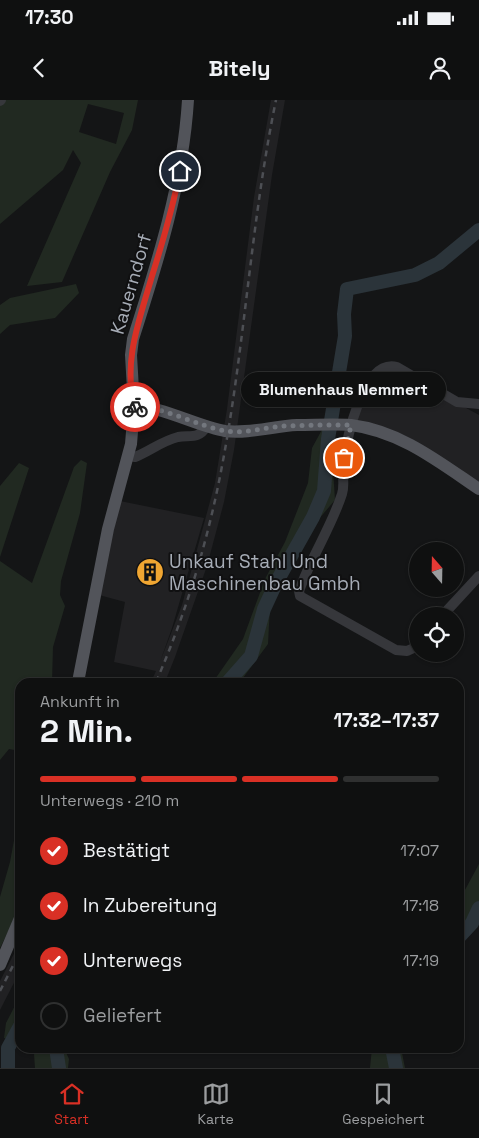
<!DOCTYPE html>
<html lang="de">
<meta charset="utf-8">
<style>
:root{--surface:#0f1010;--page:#181919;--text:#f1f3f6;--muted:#9b9d9f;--line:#2f3030;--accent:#d93025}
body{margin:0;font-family:"Space Grotesk",sans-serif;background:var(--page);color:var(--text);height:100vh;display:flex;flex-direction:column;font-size:19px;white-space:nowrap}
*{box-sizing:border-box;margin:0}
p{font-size:16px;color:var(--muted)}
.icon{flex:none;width:28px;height:28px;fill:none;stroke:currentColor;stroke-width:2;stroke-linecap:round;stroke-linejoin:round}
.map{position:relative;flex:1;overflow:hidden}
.side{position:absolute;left:15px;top:578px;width:449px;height:375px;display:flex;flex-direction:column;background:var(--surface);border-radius:15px;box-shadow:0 1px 4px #0004,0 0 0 1px var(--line)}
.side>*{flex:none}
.needle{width:32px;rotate:340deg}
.tools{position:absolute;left:409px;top:442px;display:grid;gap:10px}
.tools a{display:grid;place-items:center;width:55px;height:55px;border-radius:50%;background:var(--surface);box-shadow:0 1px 4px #0004,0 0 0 1px var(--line);font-size:25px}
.pin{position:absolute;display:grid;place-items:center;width:42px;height:42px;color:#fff;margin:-21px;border:2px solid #fff;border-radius:50%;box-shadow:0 1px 5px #0007}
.courier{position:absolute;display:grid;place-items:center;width:50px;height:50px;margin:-25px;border:4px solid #d93025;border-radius:50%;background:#fff;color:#222;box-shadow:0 1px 6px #0007}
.bubble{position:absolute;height:35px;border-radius:18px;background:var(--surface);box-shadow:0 1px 4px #0004,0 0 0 1px var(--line);font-size:16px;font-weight:700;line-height:35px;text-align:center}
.headline em{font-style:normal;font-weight:700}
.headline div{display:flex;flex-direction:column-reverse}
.headline{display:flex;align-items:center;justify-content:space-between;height:85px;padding:0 25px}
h1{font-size:32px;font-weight:700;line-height:38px}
.bar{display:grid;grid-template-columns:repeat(4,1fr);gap:8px 5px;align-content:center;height:60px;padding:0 25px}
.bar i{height:6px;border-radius:4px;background:var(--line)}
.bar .selected{background:var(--accent)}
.bar p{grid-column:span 4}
ol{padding:0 25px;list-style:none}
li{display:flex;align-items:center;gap:15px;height:55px}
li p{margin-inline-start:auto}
li .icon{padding:5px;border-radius:50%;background:var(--accent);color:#fff;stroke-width:4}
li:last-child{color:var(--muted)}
li i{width:28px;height:28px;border:2px solid var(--line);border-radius:50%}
.status{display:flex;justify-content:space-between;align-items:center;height:35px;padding:0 25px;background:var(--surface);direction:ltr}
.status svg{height:14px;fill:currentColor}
header{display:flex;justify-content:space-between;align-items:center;height:65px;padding:0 25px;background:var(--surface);font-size:22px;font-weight:700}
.menu{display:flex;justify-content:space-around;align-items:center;height:70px;border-top:1px solid var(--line);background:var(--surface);font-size:14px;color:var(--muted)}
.menu a{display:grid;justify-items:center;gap:2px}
.menu .selected{color:var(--accent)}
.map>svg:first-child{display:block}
.built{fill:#212123}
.green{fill:#212921;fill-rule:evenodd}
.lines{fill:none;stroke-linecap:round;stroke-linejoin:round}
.river{stroke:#2b343a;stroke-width:14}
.minor{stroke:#36373b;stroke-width:10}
.major{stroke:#52545a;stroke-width:12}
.rail{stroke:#4d4f54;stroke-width:2.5;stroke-dasharray:6 5;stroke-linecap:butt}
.done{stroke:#73777e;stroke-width:5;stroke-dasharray:0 9}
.route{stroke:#d93025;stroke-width:6}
.labels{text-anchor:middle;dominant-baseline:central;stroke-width:4;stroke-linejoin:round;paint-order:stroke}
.street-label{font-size:19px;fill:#a6acb6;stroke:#101011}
.poi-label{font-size:19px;fill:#a6acb6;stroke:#101011;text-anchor:start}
</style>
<div class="status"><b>17:30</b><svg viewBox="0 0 49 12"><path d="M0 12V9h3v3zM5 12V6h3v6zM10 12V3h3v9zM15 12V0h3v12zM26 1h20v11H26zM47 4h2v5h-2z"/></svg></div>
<header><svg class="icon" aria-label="back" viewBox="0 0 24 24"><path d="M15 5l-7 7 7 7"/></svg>Bitely<svg class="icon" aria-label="person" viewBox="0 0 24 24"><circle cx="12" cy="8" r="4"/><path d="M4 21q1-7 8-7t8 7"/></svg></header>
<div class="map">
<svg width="479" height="968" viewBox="0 0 479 968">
<rect width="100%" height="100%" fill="#141516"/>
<path class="built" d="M271,0H285L272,75L234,350L224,402L207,466L175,557L165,582H151L156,571L114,562L125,502L99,495L120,401L204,418L172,528L160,562L182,505L215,383L227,309L254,97Z
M395,269L479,315V385L354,322L370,284L380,271Z
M20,842V871L0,910V881Z"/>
<path class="green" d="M0,0H138L132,30L110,72L62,182L27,186L81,63L73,50L63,70L0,124ZM88,4L124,13L116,44L79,32Z
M76,184L79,193L55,218L10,225L0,234V205L10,198Z
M324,326L336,327L331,339L335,400L312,427L297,460L287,472L270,506L268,544L240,582H213L243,539L265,479L285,442L308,383L312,348Z
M81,360L87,363L80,413L61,481L60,495L65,506L53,547L52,582H20V651L9,649L0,660V461L32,483L74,367Z
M19,363L29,368L0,457V386Z
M20,708V799L15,818L0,848V797L10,762Z
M479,764V823L459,847V801Z
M20,896V943L4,938L6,923Z
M25,948H64L69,959L68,968H35L34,954Z
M372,948H401L405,968H370Z"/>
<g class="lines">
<path class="river" d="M228,582L251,556L264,509L276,483L313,417L324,391L328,339L345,236L344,214L347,189L415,175L439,163L479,130
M459,837L472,823L479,808
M56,948L59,968
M392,948L396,968
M8,968V948L20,926"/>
<path class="minor" d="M0,1L1,0
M129,356L135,357C150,351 162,341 178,337C190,335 199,339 206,327
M442,516L479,476
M418,546L407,551L396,550L300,496L299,491C311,457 331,428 342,394C345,385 342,376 343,367C346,342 362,258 397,267L457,302L479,304"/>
<path class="major" d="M134,307C157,304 199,327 225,331C249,334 274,326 297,325C315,325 333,324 351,325C400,331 439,362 479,389
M78,582L108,429L131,344L134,307L131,255L133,239C158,161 183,82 188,0
M0,865L20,818"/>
<path class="rail" d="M156,582C186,513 208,441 222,366C245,245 251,121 276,0
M0,891L20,852"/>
</g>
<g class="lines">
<path class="done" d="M135,307C158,304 201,328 227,331C247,334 266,327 285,326C307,325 329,325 351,325L344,358"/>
<path class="route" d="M135,307C122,263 140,218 152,176C163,141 173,107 180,71"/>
</g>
<defs>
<g id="building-disc" transform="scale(1.4375)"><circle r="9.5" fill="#f0a632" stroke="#101011"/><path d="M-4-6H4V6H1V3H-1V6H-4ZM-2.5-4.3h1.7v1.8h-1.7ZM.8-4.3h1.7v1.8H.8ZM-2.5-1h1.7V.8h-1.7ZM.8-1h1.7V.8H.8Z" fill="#111"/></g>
</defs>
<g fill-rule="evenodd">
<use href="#building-disc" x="150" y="472"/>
</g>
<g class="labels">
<g class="street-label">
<text transform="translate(131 184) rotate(-74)">Kauerndorf</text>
</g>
<g class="poi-label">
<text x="169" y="461">Unkauf Stahl Und<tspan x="169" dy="22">Maschinenbau Gmbh</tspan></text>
</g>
</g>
</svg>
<div class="tools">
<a><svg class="needle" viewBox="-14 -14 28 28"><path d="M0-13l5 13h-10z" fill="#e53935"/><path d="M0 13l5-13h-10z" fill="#9b9d9f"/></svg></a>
<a><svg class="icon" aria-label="locate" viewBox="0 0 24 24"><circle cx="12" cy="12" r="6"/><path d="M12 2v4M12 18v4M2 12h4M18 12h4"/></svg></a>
</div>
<div class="pin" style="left:344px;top:358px;background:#ea580c"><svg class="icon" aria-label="bag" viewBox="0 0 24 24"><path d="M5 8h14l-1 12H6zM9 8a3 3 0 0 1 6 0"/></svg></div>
<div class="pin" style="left:180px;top:71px;background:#1f2937"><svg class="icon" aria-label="home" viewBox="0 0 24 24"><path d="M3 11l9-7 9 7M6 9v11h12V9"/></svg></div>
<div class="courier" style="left:135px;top:307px"><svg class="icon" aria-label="bike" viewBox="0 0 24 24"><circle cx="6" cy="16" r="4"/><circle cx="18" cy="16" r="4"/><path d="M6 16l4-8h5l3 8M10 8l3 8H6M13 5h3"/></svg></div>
<div class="bubble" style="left:241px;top:272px;width:205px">Blumenhaus Nemmert</div>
<section class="side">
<div class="headline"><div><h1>2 Min.</h1><p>Ankunft in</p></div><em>17:32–17:37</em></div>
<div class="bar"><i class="selected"></i><i class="selected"></i><i class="selected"></i><i></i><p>Unterwegs · 210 m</p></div>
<ol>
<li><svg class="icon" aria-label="check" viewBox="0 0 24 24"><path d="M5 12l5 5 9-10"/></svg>Bestätigt<p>17:07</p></li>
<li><svg class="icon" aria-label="check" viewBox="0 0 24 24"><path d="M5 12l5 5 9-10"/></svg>In Zubereitung<p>17:18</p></li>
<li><svg class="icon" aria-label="check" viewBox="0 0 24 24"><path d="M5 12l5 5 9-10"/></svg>Unterwegs<p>17:19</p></li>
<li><i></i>Geliefert</li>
</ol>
</section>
</div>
<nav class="menu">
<a class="selected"><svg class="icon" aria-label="home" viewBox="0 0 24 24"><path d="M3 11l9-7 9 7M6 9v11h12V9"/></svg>Start</a>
<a><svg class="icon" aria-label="map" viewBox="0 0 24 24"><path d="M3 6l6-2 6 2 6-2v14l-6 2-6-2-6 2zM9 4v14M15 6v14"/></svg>Karte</a>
<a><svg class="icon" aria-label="saved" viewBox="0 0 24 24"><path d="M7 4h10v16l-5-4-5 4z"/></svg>Gespeichert</a>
</nav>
